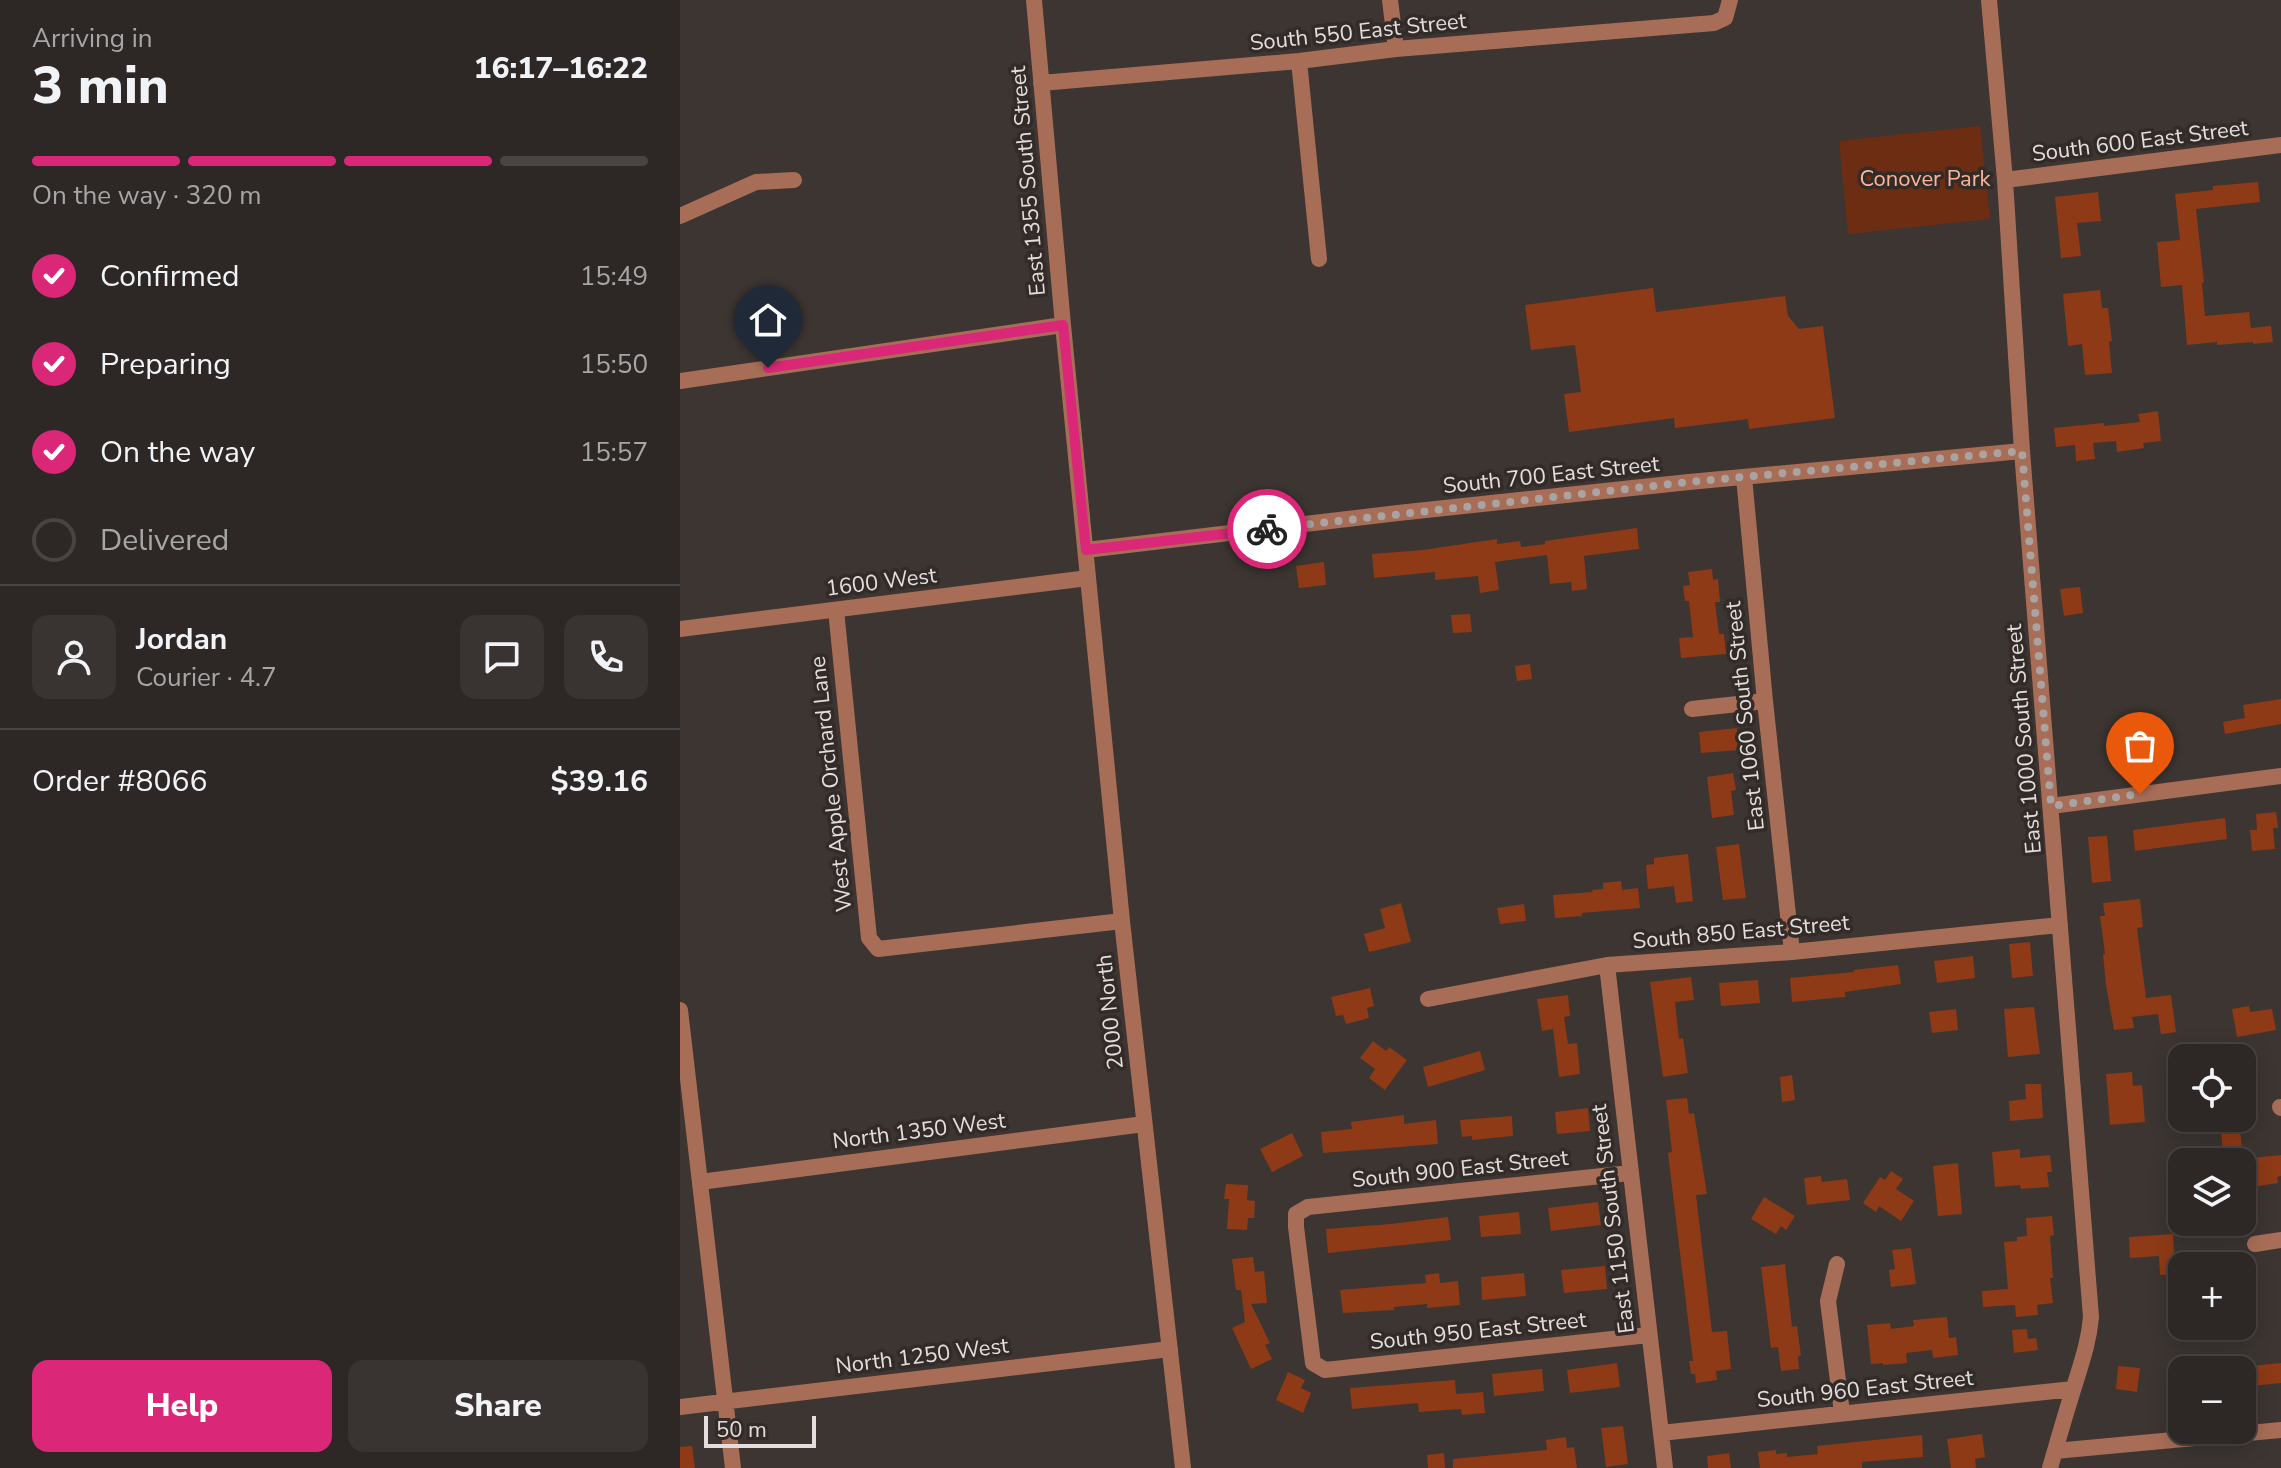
<!DOCTYPE html>
<meta charset="utf-8">
<style>
:root{--surface:#2d2826;--page:#393432;--text:#f1f3f6;--muted:#a7a6a7;--line:#484443;--accent:#db2777}
body{margin:0;font-family:"Nunito Sans",sans-serif;background:var(--page);color:var(--text);height:100vh;display:flex;flex-direction:column;font-size:30px;white-space:nowrap}
*{box-sizing:border-box;margin:0}
p{font-size:26px;color:var(--muted)}
.icon{flex:none;width:44px;height:44px;fill:none;stroke:currentColor;stroke-width:2;stroke-linecap:round;stroke-linejoin:round}
.map{position:relative;flex:1;overflow:hidden}
.panel{display:flex;flex-direction:column;background:var(--surface);width:680px}
.panel>*{flex:none}
.fabs{position:absolute;left:1488px;top:1044px;display:grid;gap:16px}
.fabs a{display:grid;place-items:center;width:88px;height:88px;border-radius:16px;background:var(--surface);box-shadow:0 4px 20px #0003,0 0 0 2px var(--line);font-size:40px}
.scale{position:absolute;left:24px;bottom:20px;width:112px;box-sizing:border-box;padding-left:8px;border:4px solid #e3dedd;border-top:0;font-size:22px;line-height:28px;white-space:nowrap;color:#e3dedd;-webkit-text-stroke:6px #322b28;paint-order:stroke}
.pin{position:absolute;display:grid;place-items:center;width:68px;height:68px;color:#fff;margin:-82px -34px;border-radius:50% 50% 50% 0;rotate:-45deg;box-shadow:0 0 8px #0007}
.pin .icon{rotate:45deg}
.courier{position:absolute;display:grid;place-items:center;width:80px;height:80px;margin:-40px;border:6px solid #db2777;border-radius:50%;background:#fff;color:#222;box-shadow:0 2px 10px #0007}
.summary em{font-style:normal;font-weight:800}
.summary div{display:flex;flex-direction:column-reverse}
.summary{display:flex;align-items:center;justify-content:space-between;height:136px;padding:0 32px}
h1{font-size:52px;font-weight:800;line-height:60px}
.bar{display:grid;grid-template-columns:repeat(4,1fr);gap:12px 8px;align-content:center;height:96px;padding:0 32px}
.bar i{height:10px;border-radius:6px;background:var(--line)}
.bar .current{background:var(--accent)}
.bar p{grid-column:span 4}
.line{display:flex;align-items:center;gap:20px;padding:0 32px;border-top:2px solid var(--line)}
.line div{flex:1}
.round{display:grid;place-items:center;flex:none;width:84px;height:84px;border-radius:16px;background:var(--page)}
ol{padding:0 32px;list-style:none}
li{display:flex;align-items:center;gap:24px;height:88px}
li p{margin-inline-start:auto}
li .icon{padding:8px;border-radius:50%;background:var(--accent);color:#fff;stroke-width:4}
li:last-child{color:var(--muted)}
li i{width:44px;height:44px;border:4px solid var(--line);border-radius:50%}
.cta{display:flex;gap:16px;margin-top:auto;padding:16px 32px}
.cta a{flex:1;height:92px;border-radius:16px;background:var(--accent);color:#fff;font-size:32px;font-weight:800;line-height:92px;text-align:center}
.cta a+a{background:var(--page);color:var(--text)}
main{display:flex;flex:1;min-height:0}
.map>svg:first-child{display:block}
.green{fill:#6d2d12}
.building{fill:#8e3a16}
.lines{fill:none;stroke-linecap:round;stroke-linejoin:round}
.street{stroke:#a86d57;stroke-width:16}
.done{stroke:#a9a3a1;stroke-width:8;stroke-dasharray:0 14.4}
.route{stroke:#db2777;stroke-width:10}
.labels{text-anchor:middle;dominant-baseline:central;stroke-width:7;stroke-linejoin:round;paint-order:stroke}
.street-label{font-size:22px;fill:#e3dedd;stroke:#322b28}
.park-label{font-size:22px;fill:#fcb499;stroke:#322b28}
</style>
<main>
<section class="panel">
<div class="summary"><div><h1>3 min</h1><p>Arriving in</p></div><em>16:17–16:22</em></div>
<div class="bar"><i class="current"></i><i class="current"></i><i class="current"></i><i></i><p>On the way · 320 m</p></div>
<ol>
<li><svg class="icon" aria-label="check" viewBox="0 0 24 24"><path d="M5 12l5 5 9-10"/></svg>Confirmed<p>15:49</p></li>
<li><svg class="icon" aria-label="check" viewBox="0 0 24 24"><path d="M5 12l5 5 9-10"/></svg>Preparing<p>15:50</p></li>
<li><svg class="icon" aria-label="check" viewBox="0 0 24 24"><path d="M5 12l5 5 9-10"/></svg>On the way<p>15:57</p></li>
<li><i></i>Delivered</li>
</ol>
<div class="line" style="height:144px"><a class="round"><svg class="icon" aria-label="person" viewBox="0 0 24 24"><circle cx="12" cy="8" r="4"/><path d="M4 21q1-7 8-7t8 7"/></svg></a><div><b>Jordan</b><p>Courier · 4.7</p></div><a class="round"><svg class="icon" aria-label="chat" viewBox="0 0 24 24"><path d="M4 5h16v11H9l-5 4z"/></svg></a><a class="round"><svg class="icon" aria-label="phone" viewBox="0 0 24 24"><path d="M5 4h4l2 5-3 2q2 4 5 5l2-3 5 2v4C11 20 4 13 5 4z"/></svg></a></div>
<div class="line" style="height:104px"><div>Order #8066</div><b>$39.16</b></div>
<div class="cta"><a>Help</a><a>Share</a></div>
</section>
<div class="map">
<svg width="1601" height="1468" viewBox="0 0 1601 1468">
<rect width="100%" height="100%" fill="#3c3532"/>
<path class="green" d="M1300,126L1310,219L1168,234L1159,141Z"/>
<path class="building" d="M1578,182L1580,202L1516,209L1524,282L1522,283L1525,316L1569,312L1571,328L1591,326L1593,342L1573,344V342L1537,345V342L1507,345L1502,285L1481,287L1477,242L1500,240L1495,194L1533,190V186Z
M1418,192L1421,221L1397,223L1401,256L1381,258L1375,197Z
M973,288L976,312L1105,296L1108,316L1119,329L1143,326L1155,418L1069,429L1068,419L995,428L994,418L889,432L884,394L901,392L895,345L851,350L845,305Z
M1420,290L1422,308H1428L1432,341L1429,342L1432,373L1405,375L1402,344L1388,346L1383,294Z
M1478,411L1481,441L1463,443L1464,448L1437,452L1436,441L1413,443L1415,459L1396,461L1395,445L1376,447L1374,428L1424,423V426L1460,422L1458,414Z
M957,528L959,549L904,556L907,589L892,591L891,582L870,584L867,555L815,562L819,590L800,593L798,576L755,580V572L694,578L692,554L743,550L817,539V544L840,541L841,547L865,544V541Z
M644,562L646,585L619,588L616,566Z
M1032,569L1033,580L1038,579L1040,602H1035L1039,634H1044L1046,654L1001,658L999,638L1013,637L1009,601H1005L1003,586L1010,585L1008,572Z
M1400,587L1403,613L1384,616L1380,589Z
M790,614L792,632L773,633L771,615Z
M850,664L852,679L837,681L835,666Z
M1601,699V724L1545,734L1543,722L1565,718L1563,705Z
M1057,728L1059,750L1021,753L1019,732Z
M1053,773L1056,790L1051,791L1054,815L1032,818L1027,777Z
M1596,812L1598,828H1593L1595,849L1572,851L1570,830H1577L1576,814Z
M1545,818L1547,839L1455,851L1453,830Z
M1427,836L1431,881L1412,883L1408,837Z
M1059,844L1066,898L1043,900L1036,847Z
M1008,854L1013,901L996,903L994,886L968,889L966,865L974,864V858Z
M941,881L942,890L958,888L960,908L902,913V916L875,918L873,895L913,892L912,890L923,889V883Z
M1460,899L1463,927L1457,928L1466,998L1491,995L1496,1032L1481,1034L1478,1014L1452,1017L1454,1028L1434,1030L1426,985L1423,954H1425L1420,916H1425L1423,903Z
M721,903L731,942L689,952L684,934L705,928L700,909Z
M844,904L846,921L820,924L817,908Z
M1350,942L1353,976L1332,978L1329,944Z
M1293,956L1295,978L1257,983L1254,961Z
M1218,965L1221,984L1165,992V997L1112,1002L1110,978L1174,972V970Z
M1011,977L1014,1000L995,1002L999,1039L1003,1038L1008,1073L983,1077L970,982Z
M1078,980L1080,1003L1041,1006L1039,983Z
M690,988L694,1006L687,1008L689,1018L666,1024L663,1015L656,1016L651,997Z
M888,995L890,1016L884,1017L888,1044L897,1043L900,1074L879,1077L873,1029L862,1031L857,999Z
M1569,1006L1570,1012L1592,1009L1596,1030L1557,1037L1552,1009Z
M1354,1007L1360,1054L1328,1057L1324,1009Z
M1276,1009L1278,1030L1252,1033L1249,1012Z
M693,1041L706,1051L709,1047L727,1060L705,1090L689,1078L695,1069L680,1058Z
M800,1051L805,1070L748,1087L743,1067Z
M1452,1072L1453,1086L1462,1085L1465,1122L1430,1125L1426,1074Z
M1112,1075L1115,1100L1102,1102L1100,1077Z
M1345,1084H1361L1363,1118L1330,1121L1329,1101L1346,1099Z
M1007,1098L1009,1114L1014,1113L1027,1194L1016,1195L1032,1332L1047,1331L1051,1369L1036,1371L1037,1380L1016,1383L1015,1374H1011L1009,1361H1013L988,1153L992,1152L986,1100Z
M908,1108L910,1131L877,1134L875,1112Z
M724,1115V1124L756,1120L758,1144L643,1153L641,1132L672,1129L671,1122Z
M832,1116L833,1136L792,1140V1136L782,1137L780,1120Z
M1559,1118L1562,1150L1543,1152L1540,1119Z
M612,1133L623,1156L592,1172L580,1149Z
M1340,1149V1158L1370,1155L1372,1172H1367L1369,1187L1341,1189L1340,1185L1315,1187L1312,1152Z
M1601,1155V1176L1597,1177L1598,1183L1572,1187L1570,1173H1562V1159Z
M1278,1163L1282,1214L1258,1216L1253,1166Z
M1211,1171L1223,1179L1216,1189L1234,1201L1221,1221L1199,1206L1196,1212L1183,1203L1200,1177L1205,1180Z
M1141,1176L1142,1182L1167,1179L1170,1200L1127,1205L1124,1178Z
M546,1184L568,1185L567,1200L575,1201L574,1218H568L567,1230L547,1229L549,1199H544Z
M1084,1197L1115,1216L1106,1230L1101,1226L1096,1234L1071,1219Z
M918,1202L921,1225L871,1231L868,1208Z
M839,1212L841,1234L801,1237L799,1216Z
M1372,1216L1374,1235L1370,1236L1373,1278H1370L1373,1303L1357,1305L1358,1315L1336,1317L1335,1305L1303,1307L1302,1291L1328,1289L1324,1242L1337,1241V1237L1347,1236L1346,1218Z
M768,1217L771,1240L648,1253L646,1229L711,1224Z
M1493,1234L1495,1274L1480,1275L1479,1256L1450,1258L1449,1237Z
M1231,1248L1236,1284L1211,1287L1209,1270L1215,1269L1212,1250Z
M573,1257L575,1272L584,1271L587,1303L571,1304L590,1343L585,1345L592,1359L571,1369L552,1328L565,1322L561,1290H556L552,1259Z
M1105,1264L1112,1327L1117,1326L1121,1356H1118L1119,1369L1101,1371L1098,1347L1091,1348L1081,1267Z
M925,1266L927,1289L884,1293L881,1270Z
M759,1273L760,1283L778,1281L780,1305L747,1308V1304L714,1307V1310L663,1313L660,1290L746,1283L745,1275Z
M844,1273L846,1296L802,1300L801,1277Z
M1267,1317L1269,1338L1276,1337L1278,1355L1253,1358L1252,1350L1226,1353L1227,1363L1203,1365V1363L1191,1364L1187,1325L1210,1323L1211,1329L1234,1326L1233,1320Z
M1347,1329L1348,1339L1356,1338L1358,1350L1334,1353L1332,1330Z
M937,1363L940,1387L890,1393L887,1370Z
M1601,1363V1383L1563,1387L1561,1367Z
M1438,1366L1460,1368L1457,1392L1436,1389Z
M862,1369L864,1391L814,1396L812,1374Z
M608,1372L625,1380L621,1388L631,1393L623,1413L596,1400Z
M775,1380L776,1394L803,1392L805,1413L782,1415L781,1409L739,1412L738,1403L672,1409L670,1388Z
M943,1426L948,1464L926,1467L921,1428Z
M1302,1434L1305,1457L1295,1459L1296,1468H1271L1267,1439Z
M1242,1435L1243,1457L1182,1462V1468H1080L1078,1452L1096,1450V1454L1107,1453V1457L1138,1454L1137,1446Z
M886,1437L887,1448L894,1447L897,1468H773V1459L867,1450L866,1440Z
M12,1446L15,1468H0V1447Z
M764,1453L765,1468H748L747,1455Z
M1049,1453L1051,1468H1028L1027,1456Z"/>
<g class="lines">
<path class="street" d="M354,0L383,325L442,921L503,1468
M710,0L716,49
M1309,0L1325,180L1342,451L1411,1317C1409,1341 1402,1361 1395,1384C1386,1412 1378,1440 1370,1468
M619,61L639,259
M361,83L619,61L716,49L1034,23L1045,18L1050,0
M1325,180L1601,145
M0,216L76,182L114,180
M0,381L383,325
M1064,477L1085,701L1112,952
M406,550L718,513L1009,482L1342,451
M156,610L189,938L198,949L442,921
M0,629L408,578
M1012,709L1085,701
M1371,806L1601,776
M927,965L985,1468
M748,999L927,965L1112,952L1380,925
M0,1010L53,1468
M1600,1107L1601,1108
M950,1173L628,1207L616,1214V1227L633,1363L645,1370L969,1335
M20,1182L464,1124
M1575,1244L1601,1240
M1157,1264L1148,1301L1162,1413
M0,1407L490,1349
M981,1433L1393,1389
M1375,1451L1601,1430"/>
</g>
<g class="lines">
<path class="done" d="M587,529L1009,482L1342,451L1371,806L1460,794"/>
<path class="route" d="M88,368L383,325L406,550L587,529"/>
</g>
<g class="labels">
<g class="street-label">
<text transform="translate(678 32) rotate(-6)">South 550 East Street</text>
<text transform="translate(1460 141) rotate(-7)">South 600 East Street</text>
<text transform="translate(348 181) rotate(-95)">East 1355 South Street</text>
<text transform="translate(871 475) rotate(-6)">South 700 East Street</text>
<text transform="translate(201 582) rotate(-7)">1600 West</text>
<text transform="translate(1065 716) rotate(-96)">East 1060 South Street</text>
<text transform="translate(1344 739) rotate(-95)">East 1000 South Street</text>
<text transform="translate(151 784) rotate(-96)">West Apple Orchard Lane</text>
<text transform="translate(1061 932) rotate(-5)">South 850 East Street</text>
<text transform="translate(430 1012) rotate(-96)">2000 North</text>
<text transform="translate(239 1131) rotate(-7)">North 1350 West</text>
<text transform="translate(780 1169) rotate(-6)">South 900 East Street</text>
<text transform="translate(933 1219) rotate(-97)">East 1150 South Street</text>
<text transform="translate(798 1331) rotate(-6)">South 950 East Street</text>
<text transform="translate(242 1356) rotate(-7)">North 1250 West</text>
<text transform="translate(1185 1389) rotate(-6)">South 960 East Street</text>
</g>
<g class="park-label">
<text x="1245" y="179">Conover Park</text>
</g>
</g>
</svg>
<div class="fabs">
<a><svg class="icon" aria-label="locate" viewBox="0 0 24 24"><circle cx="12" cy="12" r="6"/><path d="M12 2v4M12 18v4M2 12h4M18 12h4"/></svg></a>
<a><svg class="icon" aria-label="layers" viewBox="0 0 24 24"><path d="M12 4l9 5-9 5-9-5zM3 14l9 5 9-5"/></svg></a>
<a>+</a>
<a>−</a>
</div>
<div class="scale">50 m</div>
<div class="pin" style="left:1460px;top:794px;background:#ea580c"><svg class="icon" aria-label="bag" viewBox="0 0 24 24"><path d="M5 8h14l-1 12H6zM9 8a3 3 0 0 1 6 0"/></svg></div>
<div class="pin" style="left:88px;top:368px;background:#1f2937"><svg class="icon" aria-label="home" viewBox="0 0 24 24"><path d="M3 11l9-7 9 7M6 9v11h12V9"/></svg></div>
<div class="courier" style="left:587px;top:529px"><svg class="icon" aria-label="bike" viewBox="0 0 24 24"><circle cx="6" cy="16" r="4"/><circle cx="18" cy="16" r="4"/><path d="M6 16l4-8h5l3 8M10 8l3 8H6M13 5h3"/></svg></div>
</div>
</main>
